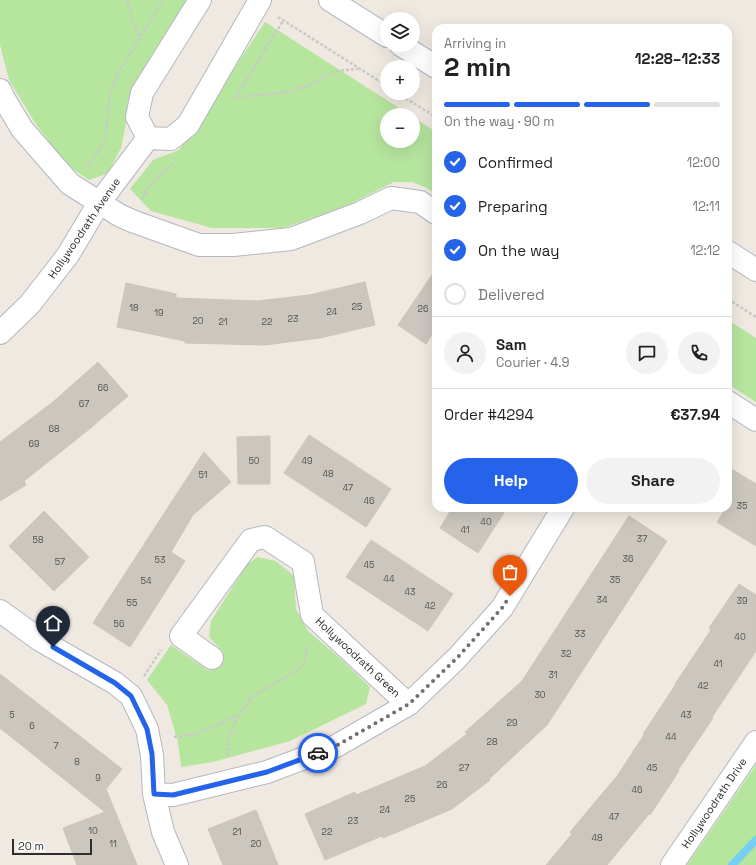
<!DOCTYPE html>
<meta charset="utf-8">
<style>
:root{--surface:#fff;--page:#f2f2f2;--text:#222;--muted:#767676;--line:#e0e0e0;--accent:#2563eb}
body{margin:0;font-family:"Space Grotesk",sans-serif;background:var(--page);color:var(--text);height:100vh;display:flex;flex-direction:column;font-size:15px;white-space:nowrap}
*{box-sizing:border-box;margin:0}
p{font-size:13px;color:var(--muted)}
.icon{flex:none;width:22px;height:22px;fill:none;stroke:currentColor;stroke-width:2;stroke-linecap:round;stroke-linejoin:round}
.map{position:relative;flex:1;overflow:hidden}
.drawer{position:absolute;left:432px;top:24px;width:300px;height:488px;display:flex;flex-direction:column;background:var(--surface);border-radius:12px;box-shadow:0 4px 16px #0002}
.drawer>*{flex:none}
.buttons{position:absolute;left:380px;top:12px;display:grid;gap:8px}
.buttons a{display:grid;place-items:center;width:40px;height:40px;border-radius:50%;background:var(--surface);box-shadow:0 4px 16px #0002;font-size:20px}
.scale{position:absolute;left:12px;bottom:10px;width:80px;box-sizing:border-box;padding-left:4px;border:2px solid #2e2e2e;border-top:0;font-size:11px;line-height:14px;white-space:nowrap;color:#2e2e2e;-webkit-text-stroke:3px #fff;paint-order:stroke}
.pin{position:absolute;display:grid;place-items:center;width:34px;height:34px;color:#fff;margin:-41px -17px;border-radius:50% 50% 50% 0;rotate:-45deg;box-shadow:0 0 4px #0007}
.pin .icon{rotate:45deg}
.courier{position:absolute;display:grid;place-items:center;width:40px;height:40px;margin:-20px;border:3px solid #2563eb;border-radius:50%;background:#fff;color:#222;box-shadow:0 1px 5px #0007}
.summary em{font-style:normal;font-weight:700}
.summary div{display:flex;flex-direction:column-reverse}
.summary{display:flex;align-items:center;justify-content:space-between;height:68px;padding:0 12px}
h1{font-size:26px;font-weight:700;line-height:30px}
.bar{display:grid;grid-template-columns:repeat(4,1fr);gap:6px 4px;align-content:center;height:48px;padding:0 12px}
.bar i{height:5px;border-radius:3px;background:var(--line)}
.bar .current{background:var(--accent)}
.bar p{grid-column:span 4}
.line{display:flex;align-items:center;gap:10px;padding:0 12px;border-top:1px solid var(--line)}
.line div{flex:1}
.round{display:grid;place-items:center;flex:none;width:42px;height:42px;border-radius:21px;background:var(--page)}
ol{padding:0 12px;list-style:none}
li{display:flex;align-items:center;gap:12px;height:44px}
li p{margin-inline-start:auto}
li .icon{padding:4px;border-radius:50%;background:var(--accent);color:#fff;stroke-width:4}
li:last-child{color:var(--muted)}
li i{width:22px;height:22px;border:2px solid var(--line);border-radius:50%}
.primary-button{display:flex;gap:8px;margin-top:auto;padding:8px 12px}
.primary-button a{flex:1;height:46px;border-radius:24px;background:var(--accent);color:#fff;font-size:16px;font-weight:700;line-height:46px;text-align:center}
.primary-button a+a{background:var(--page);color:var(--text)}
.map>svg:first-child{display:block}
.green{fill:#b6e59e}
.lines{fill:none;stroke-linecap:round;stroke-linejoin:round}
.stream{stroke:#75cff0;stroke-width:8}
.building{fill:#cbc7bf;stroke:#cbc5ba}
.street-casing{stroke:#b4b7c1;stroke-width:24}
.secondary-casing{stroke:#b4b7c1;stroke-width:24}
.path{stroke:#c9c9c9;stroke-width:2.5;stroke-dasharray:3 2;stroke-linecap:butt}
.street{stroke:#fff;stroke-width:22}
.secondary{stroke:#fff;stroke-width:22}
.done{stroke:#726f6d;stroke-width:4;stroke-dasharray:0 7.2}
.route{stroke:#2563eb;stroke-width:5}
.labels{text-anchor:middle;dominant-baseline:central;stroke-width:3;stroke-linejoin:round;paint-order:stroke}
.number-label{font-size:9px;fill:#555452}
.street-label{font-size:11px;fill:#2e2e2e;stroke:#fff}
</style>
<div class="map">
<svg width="756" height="865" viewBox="0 0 756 865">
<rect width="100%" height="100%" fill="#efe9e1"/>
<path class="green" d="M0,0H190L129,109L121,148L108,173L89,180L67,165L35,123L9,80L0,45Z
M265,22L410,115H387V141H413V117L436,132V194L427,188L412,182H394L344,207L283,228H212L151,211L130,189L153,160L179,150Z
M728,320L756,338V402L728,384Z
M257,557L276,561L294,576L296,609L308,631L342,660L370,687L366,704L290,741L213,762L181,767L178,742L167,705L147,680L171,645L209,671L221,650L209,637L211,621L246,566Z
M756,765V865H687Z"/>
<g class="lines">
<path class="stream" d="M732,865L756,840"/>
</g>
<path class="building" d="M436,269V328L426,344L398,325Z
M365,282L375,325L320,338L265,345L185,343V341L117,327L126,283L176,294V298L258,301L309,295Z
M98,362L128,396L87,431L24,481L26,485L0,501V442L53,402Z
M309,435L391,489L366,527L284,473Z
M270,436V484H238L237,437Z
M204,452L231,482L193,515L171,552L185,561L130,647L93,623Z
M728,467L756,484V546L717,522L726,508H728Z
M452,508H507L478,553L440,528Z
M44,511L89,557L54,591L9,546Z
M629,516L667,541L547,725L489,779L490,780L452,809L383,838L382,836L325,860L305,814L355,792L356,795L425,766L467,734L465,732L522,681Z
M371,540L453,594L428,631L346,577Z
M739,584L756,595V651L712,717L713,718L678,770L679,771L650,815L649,814L607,865H546L572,834L570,832L617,776L644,735L643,734L676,684H675L711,630L709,628Z
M0,674L122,769L106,789L137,865H77L63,828L105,812L0,728Z
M256,810L278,865H223L208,829Z"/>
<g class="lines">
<g class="street-casing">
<path id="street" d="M0,90L3,97L22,129L70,184L119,215L132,221L199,245H233L291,239L360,213L391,198L420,202L436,213
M148,138L171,139L188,125L260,0
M148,138L137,117L142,93L200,0
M0,333L30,304L68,255L99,203L148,138
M728,402L756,420
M0,611L40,640L115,683L131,696L147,729L152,755L154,794L163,832L177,865
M212,658L181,636L251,540L265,537L303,562L312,615L398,695L409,704
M154,794L173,795L267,772L336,746L409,704L457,658L502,608L563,508
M672,865L756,742"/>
</g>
<g class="secondary-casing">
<path id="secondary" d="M330,0L387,36
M401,45L436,67
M728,252L756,270"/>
</g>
<path class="path" d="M127,0L139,39
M278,17L387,86
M397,93L436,117
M236,97L283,21
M236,97L271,94L292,91L314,83L335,71L358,69
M87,167L102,145L106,136L109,99L113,85L118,73L163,0
M142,199C150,183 159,175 173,164
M728,299L756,317
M144,676L161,650
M174,737L195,734L237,716
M228,756L229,737L238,716L253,696L293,673L305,663L307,645"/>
<use href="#street" class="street"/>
<use href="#secondary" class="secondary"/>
</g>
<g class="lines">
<path class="done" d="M318,753L336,746L409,704L457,658L502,608L510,596"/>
<path class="route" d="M53,647L115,683L131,696L147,729L152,754L154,794L173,795L267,772L318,753"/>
</g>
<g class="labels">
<g class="number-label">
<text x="357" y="307">25</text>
<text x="134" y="308">18</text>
<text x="423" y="309">26</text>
<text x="332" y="312">24</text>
<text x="159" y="313">19</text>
<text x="293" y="319">23</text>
<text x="198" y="321">20</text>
<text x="223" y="322">21</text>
<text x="267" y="322">22</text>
<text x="103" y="388">66</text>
<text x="84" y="404">67</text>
<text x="54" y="429">68</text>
<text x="34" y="444">69</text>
<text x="254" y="461">50</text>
<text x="307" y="461">49</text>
<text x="328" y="474">48</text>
<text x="203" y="475">51</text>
<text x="348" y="488">47</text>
<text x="369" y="501">46</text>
<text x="742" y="506">35</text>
<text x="486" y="522">40</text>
<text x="465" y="530">41</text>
<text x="642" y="539">37</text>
<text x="38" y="540">58</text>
<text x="628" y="559">36</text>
<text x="160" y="560">53</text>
<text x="60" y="562">57</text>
<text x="369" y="565">45</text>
<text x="389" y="579">44</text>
<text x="615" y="580">35</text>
<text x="146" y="581">54</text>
<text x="410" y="592">43</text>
<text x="602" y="600">34</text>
<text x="742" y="601">39</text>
<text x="132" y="603">55</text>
<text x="430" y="606">42</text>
<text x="119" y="624">56</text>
<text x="580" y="634">33</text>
<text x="740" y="637">40</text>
<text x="566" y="654">32</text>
<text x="718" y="664">41</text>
<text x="553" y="675">31</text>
<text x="703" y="686">42</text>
<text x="540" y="695">30</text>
<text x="12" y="715">5</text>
<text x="686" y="715">43</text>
<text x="512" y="723">29</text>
<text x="32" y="726">6</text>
<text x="671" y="737">44</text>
<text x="492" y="742">28</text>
<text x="56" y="746">7</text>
<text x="77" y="762">8</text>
<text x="464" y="768">27</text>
<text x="652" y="768">45</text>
<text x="98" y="778">9</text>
<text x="442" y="785">26</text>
<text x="637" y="790">46</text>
<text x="410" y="799">25</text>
<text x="385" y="810">24</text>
<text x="614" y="817">47</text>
<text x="353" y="821">23</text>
<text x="93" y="831">10</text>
<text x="237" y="832">21</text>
<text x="327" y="832">22</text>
<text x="597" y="838">48</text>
<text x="113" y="844">11</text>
<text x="256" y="844">20</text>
</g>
<g class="street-label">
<text transform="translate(84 228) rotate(-56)">Hollywoodrath Avenue</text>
<text transform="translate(358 657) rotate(43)">Hollywoodrath Green</text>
<text transform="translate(714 803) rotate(-56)">Hollywoodrath Drive</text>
</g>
</g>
</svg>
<div class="buttons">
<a><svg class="icon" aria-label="layers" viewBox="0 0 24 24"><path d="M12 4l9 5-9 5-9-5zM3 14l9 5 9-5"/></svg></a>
<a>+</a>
<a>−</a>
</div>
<div class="scale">20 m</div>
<div class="pin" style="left:510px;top:596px;background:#ea580c"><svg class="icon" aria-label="bag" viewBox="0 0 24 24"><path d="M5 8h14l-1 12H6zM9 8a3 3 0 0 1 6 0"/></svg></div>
<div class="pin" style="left:53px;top:647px;background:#1f2937"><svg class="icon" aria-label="home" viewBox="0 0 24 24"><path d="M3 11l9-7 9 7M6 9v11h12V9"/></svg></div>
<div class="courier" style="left:318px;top:753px"><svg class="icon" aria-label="car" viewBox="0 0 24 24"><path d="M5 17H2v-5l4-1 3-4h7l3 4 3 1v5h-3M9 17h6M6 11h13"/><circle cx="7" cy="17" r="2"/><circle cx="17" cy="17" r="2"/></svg></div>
<section class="drawer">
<div class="summary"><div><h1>2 min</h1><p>Arriving in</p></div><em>12:28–12:33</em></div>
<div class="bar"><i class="current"></i><i class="current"></i><i class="current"></i><i></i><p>On the way · 90 m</p></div>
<ol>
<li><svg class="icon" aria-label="check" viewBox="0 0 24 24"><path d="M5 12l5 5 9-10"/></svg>Confirmed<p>12:00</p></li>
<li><svg class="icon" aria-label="check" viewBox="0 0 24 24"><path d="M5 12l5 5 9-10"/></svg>Preparing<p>12:11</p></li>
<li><svg class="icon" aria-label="check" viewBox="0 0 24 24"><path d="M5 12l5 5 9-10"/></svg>On the way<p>12:12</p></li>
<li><i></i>Delivered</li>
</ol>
<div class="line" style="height:72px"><a class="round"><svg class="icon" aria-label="person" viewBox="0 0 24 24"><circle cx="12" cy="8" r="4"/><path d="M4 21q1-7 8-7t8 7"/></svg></a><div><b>Sam</b><p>Courier · 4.9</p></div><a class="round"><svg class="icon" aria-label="chat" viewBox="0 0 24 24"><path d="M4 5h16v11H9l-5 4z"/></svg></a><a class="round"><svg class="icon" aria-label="phone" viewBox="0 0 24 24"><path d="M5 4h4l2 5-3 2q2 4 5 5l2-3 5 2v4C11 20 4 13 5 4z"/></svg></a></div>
<div class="line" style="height:52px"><div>Order #4294</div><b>€37.94</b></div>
<div class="primary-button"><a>Help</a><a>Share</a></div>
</section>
</div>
